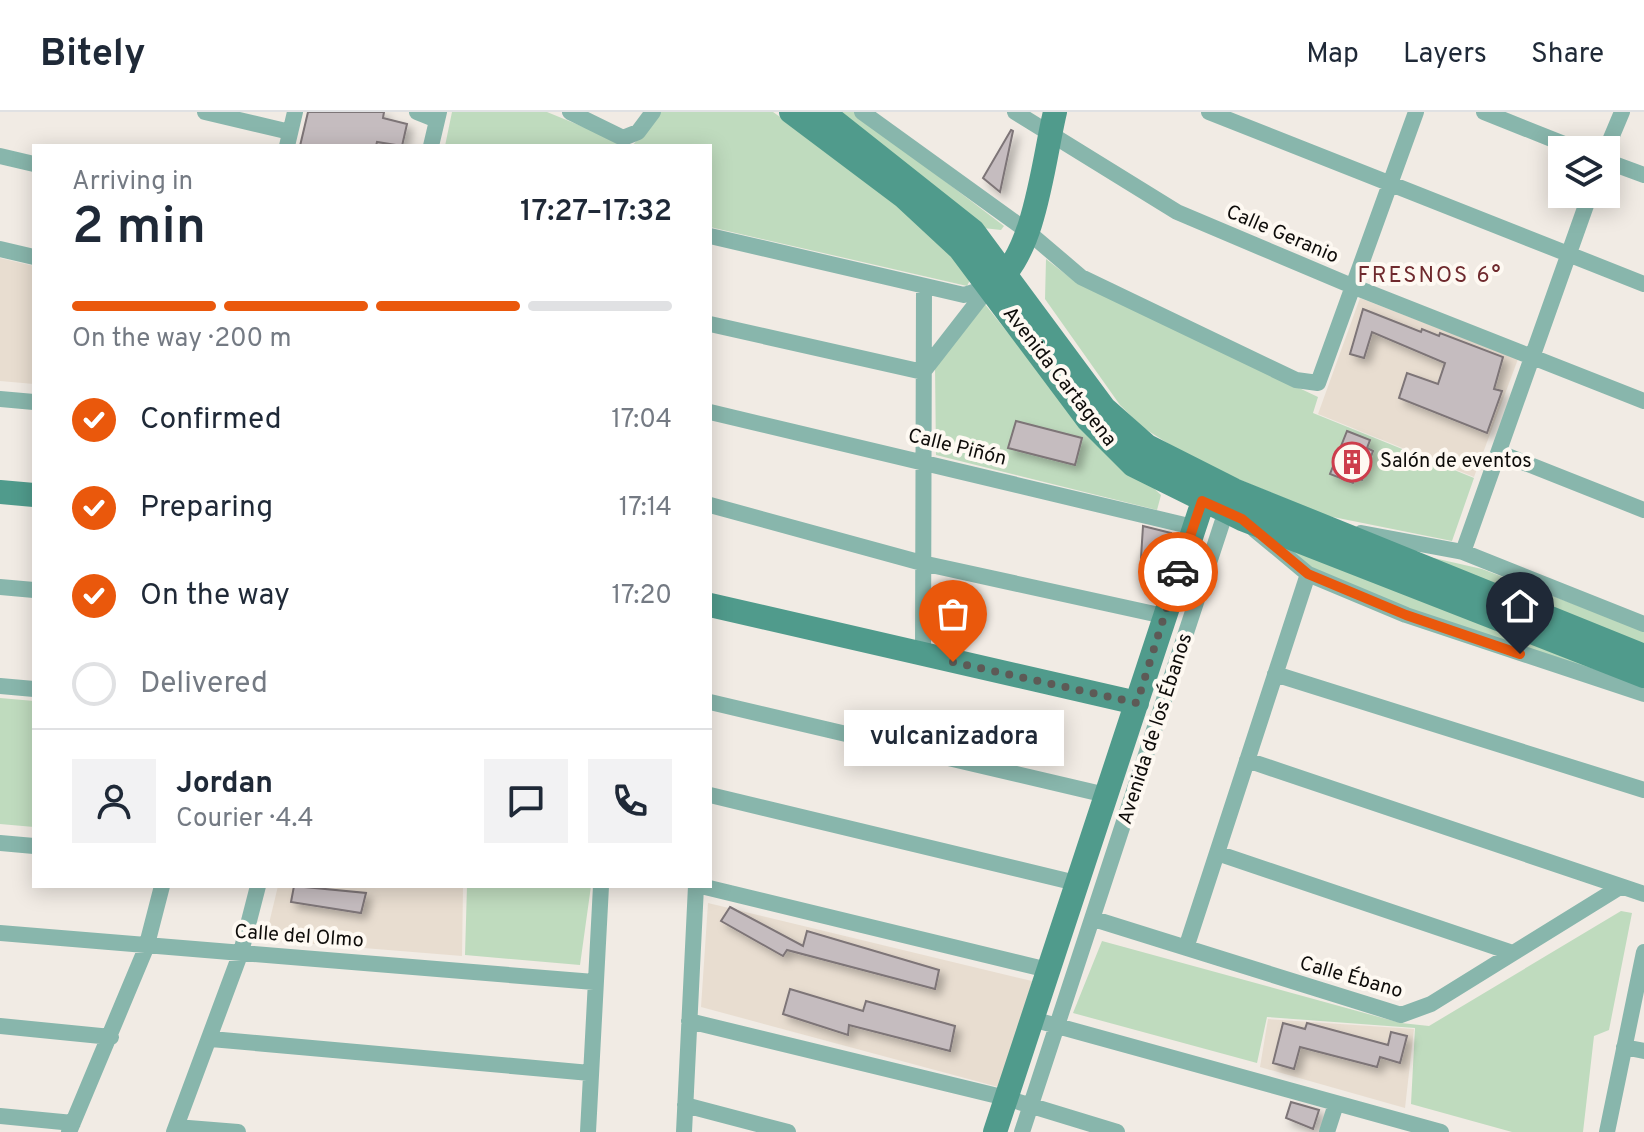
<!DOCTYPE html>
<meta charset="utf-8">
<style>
:root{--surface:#fff;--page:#f2f2f3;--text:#1f2937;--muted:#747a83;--line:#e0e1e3;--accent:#ea580c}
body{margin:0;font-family:Overpass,sans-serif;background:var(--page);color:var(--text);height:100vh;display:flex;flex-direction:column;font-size:30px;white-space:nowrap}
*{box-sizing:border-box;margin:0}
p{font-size:26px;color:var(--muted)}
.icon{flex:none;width:44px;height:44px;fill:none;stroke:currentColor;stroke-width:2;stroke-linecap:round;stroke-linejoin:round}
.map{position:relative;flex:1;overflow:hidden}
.sheet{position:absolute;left:32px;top:32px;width:680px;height:744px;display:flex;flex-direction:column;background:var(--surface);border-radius:0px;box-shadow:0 4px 20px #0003}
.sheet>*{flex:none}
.fabs{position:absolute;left:1548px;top:24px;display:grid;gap:16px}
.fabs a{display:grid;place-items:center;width:72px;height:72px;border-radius:0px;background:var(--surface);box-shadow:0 4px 20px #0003;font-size:40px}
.pin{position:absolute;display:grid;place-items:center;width:68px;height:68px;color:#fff;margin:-82px -34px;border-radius:50% 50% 50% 0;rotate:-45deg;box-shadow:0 0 8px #0007}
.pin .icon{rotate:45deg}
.courier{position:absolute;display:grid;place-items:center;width:80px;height:80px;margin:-40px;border:6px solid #ea580c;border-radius:50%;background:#fff;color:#222;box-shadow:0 2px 10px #0007}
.bubble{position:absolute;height:56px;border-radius:0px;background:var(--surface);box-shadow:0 4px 20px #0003;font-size:26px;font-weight:600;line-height:56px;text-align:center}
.summary em{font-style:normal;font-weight:600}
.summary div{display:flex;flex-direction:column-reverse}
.summary{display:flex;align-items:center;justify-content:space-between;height:136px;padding:0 40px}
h1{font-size:52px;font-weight:600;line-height:60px}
.bar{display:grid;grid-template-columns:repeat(4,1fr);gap:12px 8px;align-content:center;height:96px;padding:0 40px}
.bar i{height:10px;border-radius:6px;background:var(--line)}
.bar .current{background:var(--accent)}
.bar p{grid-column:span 4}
.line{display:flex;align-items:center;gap:20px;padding:0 40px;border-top:2px solid var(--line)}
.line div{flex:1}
.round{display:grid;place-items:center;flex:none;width:84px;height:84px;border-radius:0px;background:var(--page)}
ol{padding:0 40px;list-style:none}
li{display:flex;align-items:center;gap:24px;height:88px}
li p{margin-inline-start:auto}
li .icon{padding:8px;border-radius:50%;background:var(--accent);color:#fff;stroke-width:4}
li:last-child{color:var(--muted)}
li i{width:44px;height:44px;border:4px solid var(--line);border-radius:50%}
header{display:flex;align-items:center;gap:48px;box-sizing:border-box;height:112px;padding:0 40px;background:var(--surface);border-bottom:2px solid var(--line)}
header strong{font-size:38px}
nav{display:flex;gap:44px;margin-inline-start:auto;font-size:28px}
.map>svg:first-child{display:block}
.built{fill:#e8ddd0}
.green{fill:#bfdbbe}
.building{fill:#c5bcbf;stroke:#7d7477;stroke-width:2;filter:url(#shadow)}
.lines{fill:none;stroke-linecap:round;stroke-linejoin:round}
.street{stroke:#88b6ac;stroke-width:16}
.secondary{stroke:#509b8c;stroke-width:24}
.done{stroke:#5d5a56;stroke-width:8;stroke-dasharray:0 14.4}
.route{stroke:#ea580c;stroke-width:10}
.labels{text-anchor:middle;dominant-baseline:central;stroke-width:8;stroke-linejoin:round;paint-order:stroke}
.street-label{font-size:20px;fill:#0e0c0a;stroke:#fef9f2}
.poi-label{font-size:20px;fill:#0e0c0a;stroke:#fef9f2;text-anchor:start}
.neighbourhood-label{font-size:22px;letter-spacing:2px;fill:#6f292d;stroke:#fef9f2}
</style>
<header>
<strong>Bitely</strong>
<nav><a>Map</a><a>Layers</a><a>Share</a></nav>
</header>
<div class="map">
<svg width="1644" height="1020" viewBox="0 0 1644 1020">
<defs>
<filter id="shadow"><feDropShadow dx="5.5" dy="5.5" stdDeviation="4" flood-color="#0004"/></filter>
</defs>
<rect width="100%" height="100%" fill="#f1ebe4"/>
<path class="built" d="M0,146L34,154V272L0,269Z
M1360,186L1518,247L1474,365L1318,302Z
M278,774H463L462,844L265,828Z
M708,791L1032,869L1002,976L701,895Z
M1268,907L1414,917L1405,996L1260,955Z"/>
<path class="green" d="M452,0H547L630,34H445Z
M661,0H773L870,68L972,164L967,174L710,115V34H632Z
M838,0H854L1004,114L1001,118L983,116Z
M1046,147L1077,171L1318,285L1313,301L1474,366L1452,429L1328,404L1199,351L1142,315L1120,293L1045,187Z
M984,191L1067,295L1161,383L1157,398L936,343L935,254Z
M1266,422L1644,576L1407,499L1309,456Z
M1390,436L1482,457L1644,519V539Z
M0,586L34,589V715L0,712Z
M467,774H591L580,853L465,843Z
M1621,799L1632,801L1609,918L1594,924L1583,1020H1512L1411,992L1415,916L1267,905L1257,951L1073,901L1102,829L1401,911L1429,914Z"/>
<path class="building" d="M308,0H384L383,6L407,12L402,34L377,30L376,34H300Z
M1011,18L1013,19L1000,80L983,66Z
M1363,197L1421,220L1422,217L1439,224L1440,221L1503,245L1494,277L1502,279L1487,321L1399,286L1407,261L1438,272L1445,251L1372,220L1364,246L1350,242Z
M1016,309L1082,326L1075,353L1008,336Z
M1347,319L1370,328L1367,336L1373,339L1362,368L1355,365L1353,371L1330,362Z
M1143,414L1171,421L1162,450L1141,446Z
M294,774L366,781L361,801L291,790Z
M730,795L803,834L807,819L939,858L935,877L787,838L783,844L721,809Z
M790,877L863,899L866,889L955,914L950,939L849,913L848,923L783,902Z
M1283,911L1305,917L1307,911L1388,933L1391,920L1407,924L1400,951L1380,945L1377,955L1300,935L1294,957L1273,951Z
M1291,990L1319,998L1313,1017L1286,1006Z"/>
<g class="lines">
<path class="street" d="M205,0L290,20
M417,0L437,8
M570,0L623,26L638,20L653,0
M862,0L1027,119L1081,165L1296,268L1318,271L1416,0
M1015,0L1177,100L1352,174L1644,289
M1209,0L1644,172
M1484,0L1579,38
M287,34L295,0
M431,34L439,0
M1606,38L1622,0
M0,44L34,52
M1606,49L1644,63
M710,124L964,183L988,175
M0,137L34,145
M710,212L923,260L989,175
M0,287L34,290
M710,300L1193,415
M1500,341L1644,398
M710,393L922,451L1164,504
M1255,418L1308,462L1406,503L1644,582
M1361,421L1463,440L1644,512
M1463,440L1590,82
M0,475L34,478
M923,544L924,174
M1275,562L1644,678
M0,574L34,577
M710,590L1106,683
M1247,648L1644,782
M710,683L1076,771
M0,731L34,734
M1217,741L1510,840
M701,774L1048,858
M1094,807L1401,903L1431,892L1620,775
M0,821L594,870
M1186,836L1308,462
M1032,907L1441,1020
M689,909L1006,986L1117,1020
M0,914L111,925
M211,927L590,961
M1624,935L1644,939
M685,993L788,1020
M0,1004L73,1011
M176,1015L238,1020
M69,1020L146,836L162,774
M174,1020L241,840L258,774
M588,1020L601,774
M684,1020L696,774
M1022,1020L1226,399L1222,391
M1327,1020L1336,992
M1607,1020L1644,840"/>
<path class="secondary" d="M791,0L904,85L960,137L1088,308L1133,353L1242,407L1644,564
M823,0L973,119L1104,296L1147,334L1234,378L1644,544
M997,169C1035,141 1044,45 1055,0
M0,380L34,383
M710,493L1137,591
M995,1020L1207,377"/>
</g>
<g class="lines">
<path class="done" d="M953,550L1137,591L1178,460"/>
<path class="route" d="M1178,460L1202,389L1242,407L1308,462L1406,503L1520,542"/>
</g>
<defs>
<g id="building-ring" transform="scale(2)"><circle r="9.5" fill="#fef9f2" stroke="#cd3d4c" stroke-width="1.5"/><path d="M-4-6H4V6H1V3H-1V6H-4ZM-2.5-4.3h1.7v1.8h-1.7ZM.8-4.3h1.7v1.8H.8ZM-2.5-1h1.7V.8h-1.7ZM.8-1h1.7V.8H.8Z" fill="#cd3d4c"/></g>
</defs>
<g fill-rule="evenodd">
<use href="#building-ring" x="1352" y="350"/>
</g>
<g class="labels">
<g class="street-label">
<text transform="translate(1282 123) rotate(23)">Calle Geranio</text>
<text transform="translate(1059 265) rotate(52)">Avenida Cartagena</text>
<text transform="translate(957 336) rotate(14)">Calle Piñón</text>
<text transform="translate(1156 617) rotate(-72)">Avenida de los Ébanos</text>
<text transform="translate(299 825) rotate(4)">Calle del Olmo</text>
<text transform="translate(1351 866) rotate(16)">Calle Ébano</text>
</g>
<g class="poi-label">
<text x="1380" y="350">Salón de eventos</text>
</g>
<g class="neighbourhood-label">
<text x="1430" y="164">FRESNOS 6°</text>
</g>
</g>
</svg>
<div class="fabs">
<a><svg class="icon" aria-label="layers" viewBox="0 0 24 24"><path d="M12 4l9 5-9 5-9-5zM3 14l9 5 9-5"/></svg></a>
</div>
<div class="pin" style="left:953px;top:550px;background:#ea580c"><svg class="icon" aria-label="bag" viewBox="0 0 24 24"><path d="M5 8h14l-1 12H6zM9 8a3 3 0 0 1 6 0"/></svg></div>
<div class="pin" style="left:1520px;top:542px;background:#1f2937"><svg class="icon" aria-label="home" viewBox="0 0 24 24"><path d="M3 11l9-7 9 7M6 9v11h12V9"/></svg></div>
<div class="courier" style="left:1178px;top:460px"><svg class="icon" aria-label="car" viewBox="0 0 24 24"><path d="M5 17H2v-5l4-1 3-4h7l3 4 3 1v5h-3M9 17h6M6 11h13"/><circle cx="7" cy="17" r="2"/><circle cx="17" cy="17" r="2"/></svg></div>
<div class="bubble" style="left:844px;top:598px;width:220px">vulcanizadora</div>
<section class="sheet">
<div class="summary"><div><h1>2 min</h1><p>Arriving in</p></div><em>17:27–17:32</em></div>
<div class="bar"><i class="current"></i><i class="current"></i><i class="current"></i><i></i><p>On the way · 200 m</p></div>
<ol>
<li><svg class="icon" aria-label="check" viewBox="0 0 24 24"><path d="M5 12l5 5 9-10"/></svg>Confirmed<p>17:04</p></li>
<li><svg class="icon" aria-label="check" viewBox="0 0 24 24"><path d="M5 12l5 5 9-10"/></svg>Preparing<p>17:14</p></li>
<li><svg class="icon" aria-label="check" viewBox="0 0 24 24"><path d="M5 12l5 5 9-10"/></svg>On the way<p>17:20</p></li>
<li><i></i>Delivered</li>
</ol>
<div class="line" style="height:144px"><a class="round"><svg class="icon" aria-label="person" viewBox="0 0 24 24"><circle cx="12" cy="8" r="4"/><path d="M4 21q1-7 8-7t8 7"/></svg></a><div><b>Jordan</b><p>Courier · 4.4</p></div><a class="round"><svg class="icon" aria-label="chat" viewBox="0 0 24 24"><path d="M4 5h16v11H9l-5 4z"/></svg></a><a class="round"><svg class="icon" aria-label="phone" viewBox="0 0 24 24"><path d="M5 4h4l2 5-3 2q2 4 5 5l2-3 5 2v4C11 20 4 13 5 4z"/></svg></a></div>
</section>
</div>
